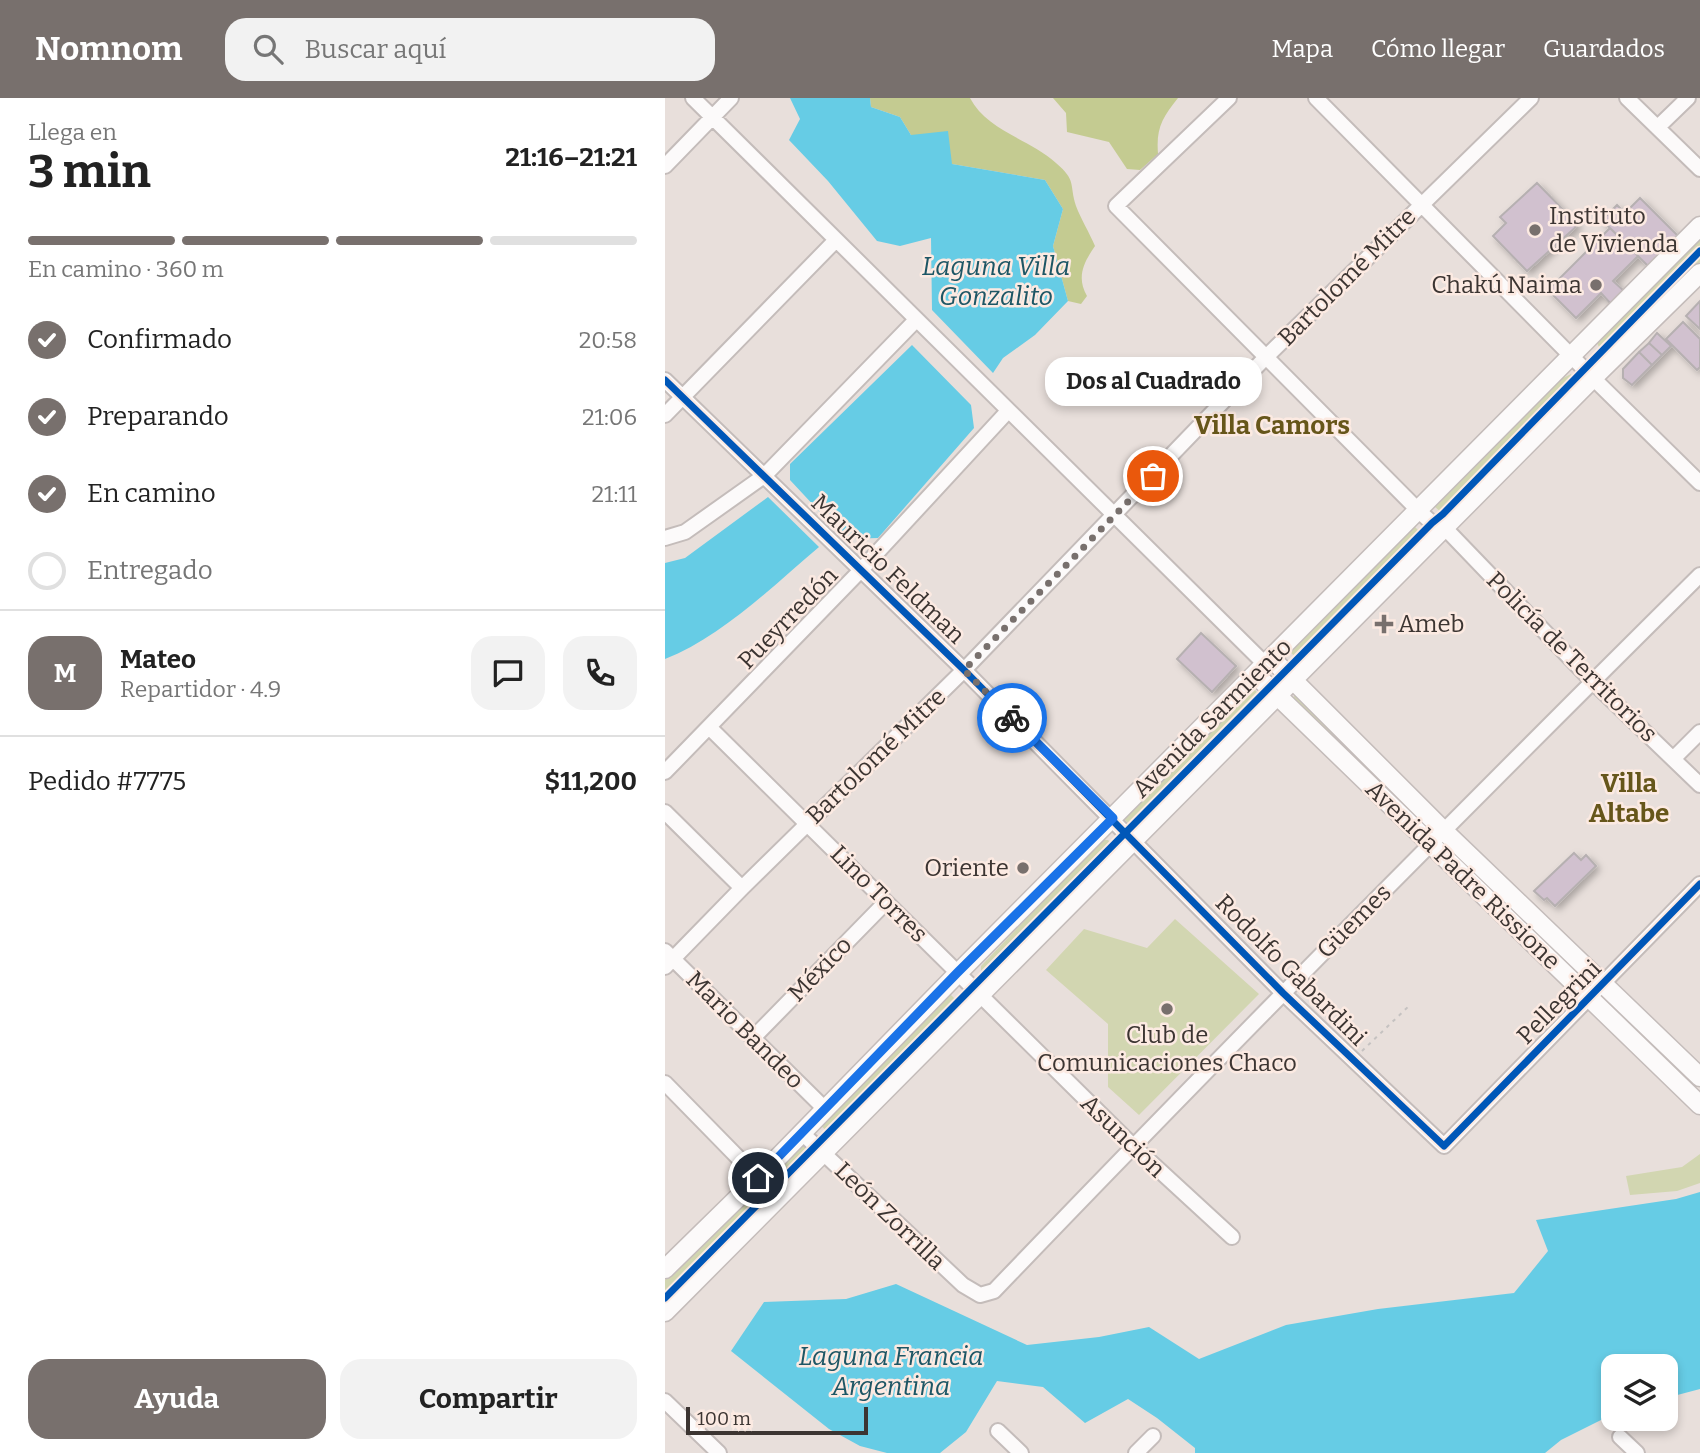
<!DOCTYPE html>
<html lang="es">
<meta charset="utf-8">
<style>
:root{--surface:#fff;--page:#f2f2f2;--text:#222;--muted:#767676;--line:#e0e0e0;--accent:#78706d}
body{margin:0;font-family:Bitter,serif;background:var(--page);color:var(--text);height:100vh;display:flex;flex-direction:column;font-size:26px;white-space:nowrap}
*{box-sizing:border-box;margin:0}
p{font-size:23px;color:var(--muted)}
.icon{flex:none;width:38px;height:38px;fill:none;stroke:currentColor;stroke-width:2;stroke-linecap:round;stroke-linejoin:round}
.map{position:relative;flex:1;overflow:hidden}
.side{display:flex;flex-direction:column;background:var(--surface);width:665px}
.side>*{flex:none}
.buttons{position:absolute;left:936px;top:1256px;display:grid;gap:14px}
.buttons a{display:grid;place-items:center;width:77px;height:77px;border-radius:14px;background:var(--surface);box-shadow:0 4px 10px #0003;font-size:35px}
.scale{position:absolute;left:21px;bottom:18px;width:182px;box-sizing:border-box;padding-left:7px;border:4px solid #3c3532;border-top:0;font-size:19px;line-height:24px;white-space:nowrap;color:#3c3532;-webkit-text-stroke:5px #fceae2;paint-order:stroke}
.pin{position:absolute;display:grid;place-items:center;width:60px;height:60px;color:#fff;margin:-30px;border:4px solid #fff;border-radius:50%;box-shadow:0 2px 7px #0007}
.courier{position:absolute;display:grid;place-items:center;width:70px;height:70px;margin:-35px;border:5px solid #1a73e8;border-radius:50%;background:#fff;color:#222;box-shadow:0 2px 9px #0007}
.bubble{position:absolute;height:49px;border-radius:21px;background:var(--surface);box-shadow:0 4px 10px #0003;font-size:23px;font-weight:700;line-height:49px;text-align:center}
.overview em{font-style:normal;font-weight:700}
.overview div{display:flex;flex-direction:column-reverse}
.overview{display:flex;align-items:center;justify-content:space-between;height:119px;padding:0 28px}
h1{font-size:46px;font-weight:700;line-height:52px}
.bar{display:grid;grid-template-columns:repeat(4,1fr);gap:10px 7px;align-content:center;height:84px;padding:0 28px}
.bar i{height:9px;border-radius:5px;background:var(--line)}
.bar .selected{background:var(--accent)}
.bar p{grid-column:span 4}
.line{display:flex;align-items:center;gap:18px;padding:0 28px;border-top:2px solid var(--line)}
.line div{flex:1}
.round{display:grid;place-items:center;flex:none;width:74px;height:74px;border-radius:21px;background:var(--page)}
ol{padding:0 28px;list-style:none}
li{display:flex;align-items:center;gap:21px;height:77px}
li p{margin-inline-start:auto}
li .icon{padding:7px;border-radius:50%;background:var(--accent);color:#fff;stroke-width:4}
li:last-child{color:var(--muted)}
li i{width:38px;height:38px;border:4px solid var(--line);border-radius:50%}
.cta{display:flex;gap:14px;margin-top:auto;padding:14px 28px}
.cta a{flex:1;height:80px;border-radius:21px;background:var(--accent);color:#fff;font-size:28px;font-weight:700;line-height:80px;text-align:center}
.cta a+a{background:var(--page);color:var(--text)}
header{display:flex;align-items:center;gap:42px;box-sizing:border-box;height:98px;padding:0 35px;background:var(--accent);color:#fff}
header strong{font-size:33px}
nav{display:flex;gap:38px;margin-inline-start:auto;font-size:24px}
.search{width:490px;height:63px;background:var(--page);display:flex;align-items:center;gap:18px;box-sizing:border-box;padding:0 24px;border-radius:21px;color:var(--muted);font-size:26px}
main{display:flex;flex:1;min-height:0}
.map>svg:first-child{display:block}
.green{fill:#d2d6b1}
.forest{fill:#c4cb91}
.water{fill:#66cce5}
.building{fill:#d1c1cf;stroke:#b6b0b1;stroke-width:2;filter:url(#shadow)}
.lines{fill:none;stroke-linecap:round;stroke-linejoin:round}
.minor-casing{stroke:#c4bcba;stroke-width:18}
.major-casing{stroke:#c4bcba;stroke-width:21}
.path{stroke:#c5c2c1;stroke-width:2;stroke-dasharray:3.5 5;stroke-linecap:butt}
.minor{stroke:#fcfafa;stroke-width:14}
.major{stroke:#fcfafa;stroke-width:18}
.cycleway-casing{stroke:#fceae2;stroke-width:11}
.cycleway{stroke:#0057b8;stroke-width:7}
.done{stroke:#78706d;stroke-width:7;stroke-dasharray:0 12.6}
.route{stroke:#1a73e8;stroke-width:9}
.poi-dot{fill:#78706d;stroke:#fceae2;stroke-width:2.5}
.labels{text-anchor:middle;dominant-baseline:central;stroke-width:5;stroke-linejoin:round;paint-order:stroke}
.poi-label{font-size:24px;fill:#3c3532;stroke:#fceae2;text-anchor:start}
.street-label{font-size:24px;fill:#3c3532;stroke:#fceae2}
.water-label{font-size:26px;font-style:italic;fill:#1d5665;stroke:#fceae2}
.neighbourhood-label{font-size:26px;font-weight:bold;fill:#66561a;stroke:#fceae2}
</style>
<header>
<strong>Nomnom</strong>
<div class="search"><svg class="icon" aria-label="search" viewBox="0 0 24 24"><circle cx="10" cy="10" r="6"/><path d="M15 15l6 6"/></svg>Buscar aquí</div>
<nav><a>Mapa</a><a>Cómo llegar</a><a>Guardados</a></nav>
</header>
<main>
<section class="side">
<div class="overview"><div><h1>3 min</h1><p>Llega en</p></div><em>21:16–21:21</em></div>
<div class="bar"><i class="selected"></i><i class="selected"></i><i class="selected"></i><i></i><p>En camino · 360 m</p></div>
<ol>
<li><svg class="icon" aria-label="check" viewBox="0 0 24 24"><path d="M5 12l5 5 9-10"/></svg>Confirmado<p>20:58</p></li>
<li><svg class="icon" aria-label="check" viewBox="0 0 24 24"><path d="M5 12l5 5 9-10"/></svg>Preparando<p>21:06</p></li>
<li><svg class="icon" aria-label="check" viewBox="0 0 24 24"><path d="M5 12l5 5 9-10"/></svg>En camino<p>21:11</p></li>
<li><i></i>Entregado</li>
</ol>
<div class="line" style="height:126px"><b class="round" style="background:var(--accent);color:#fff">M</b><div><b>Mateo</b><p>Repartidor · 4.9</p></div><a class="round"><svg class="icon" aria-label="chat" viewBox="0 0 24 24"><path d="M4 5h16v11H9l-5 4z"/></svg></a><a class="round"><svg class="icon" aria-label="phone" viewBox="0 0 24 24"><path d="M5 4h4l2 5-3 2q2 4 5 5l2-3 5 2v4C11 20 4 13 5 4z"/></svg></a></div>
<div class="line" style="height:91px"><div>Pedido #7775</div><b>$11,200</b></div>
<div class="cta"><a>Ayuda</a><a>Compartir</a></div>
</section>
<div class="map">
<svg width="1035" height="1355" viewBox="0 0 1035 1355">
<defs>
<filter id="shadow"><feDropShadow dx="3.5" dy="3.5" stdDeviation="3.5" flood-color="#0004"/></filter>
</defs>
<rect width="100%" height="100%" fill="#e8dfdb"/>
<path class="green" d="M1035,139V164L944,256L936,253L932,245Z
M906,276L912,283L905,294L781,419L768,407L894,282Z
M748,427L760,439L637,565L624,553Z
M587,589L599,601L468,730L457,719Z
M633,595L763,723L756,730L626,601Z
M437,742H443L449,748L448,754L322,879L316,873V868Z
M510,821L594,896L474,1017L443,989V926L381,872L419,831L482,850Z
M285,896L297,908L166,1037L153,1025Z
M137,1045L149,1056L6,1199L0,1194V1182Z
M1035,1056V1085L1012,1093L965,1097L961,1078L1017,1069Z"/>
<path class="forest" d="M205,0H305C322,33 365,41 391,65C412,83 404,86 411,108C416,121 424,134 430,148C419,164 411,179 422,198L416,206L403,203L388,148L398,111L380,82L287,66L246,37L235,19L206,9Z
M388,0H513C497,20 491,30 493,56L475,72L462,71L444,44L402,34L401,15Z"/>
<path class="water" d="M125,0H205L206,9L235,19L246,37L283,33L287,66L380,82L398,111L388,148L403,203L370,237L338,260L328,275L267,212L266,140L235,148L212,143L163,83L124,42L135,21Z
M247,247L306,307L309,330L213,440L180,441L125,382V366Z
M103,399L154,449C108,488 56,539 0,561V465L20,460Z
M1035,1094V1291L1001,1300V1269H948V1316L896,1342L880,1355H530V1350L492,1320L463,1301L420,1325L378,1289L332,1283L301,1334L275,1355H222L195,1348L164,1331L66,1253L99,1204L181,1201L231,1186L362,1247L434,1239L484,1229L534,1261L621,1227L713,1211L849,1195L883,1153L871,1122L1011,1101Z"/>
<path class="building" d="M872,85L913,127L862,173L828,138L841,125L835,119Z
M975,100L1015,140L985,170L937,122L952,107L960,115Z
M945,130L973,158L948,183L959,193L946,206L936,195L911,220L883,192Z
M1035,203V231L1021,218Z
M1018,224L1035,241V269L1032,272L1001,241Z
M992,235L1006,248L997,257L984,245Z
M984,245L997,257L987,267L974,254Z
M974,254L987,267L967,287L958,280V271Z
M536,535L571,568L547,594L512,561Z
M909,755L916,762L921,757L931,768L890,808L882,800L879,802L869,793Z"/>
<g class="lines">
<g class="minor-casing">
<path id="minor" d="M28,0L600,566
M564,0L451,108L753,412L767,425L779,429L928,584L1035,687
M651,0L928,280L1035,385
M962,0L1035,71
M993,29L1023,0
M0,68L66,0
M0,282L299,572L618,895L779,1048L1035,786
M0,317L171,142
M0,440L20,434L99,378L251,222
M44,629L468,1048L567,1139
M1009,660L1035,634
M0,674L196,472L343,313
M0,714L77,790
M0,853L160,1011
M0,869L77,790L299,572L600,260L866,0
M89,939L221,804
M0,985L93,1080
M137,1035L298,1187L315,1197L329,1193C561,951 797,713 1035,477
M0,1303L54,1355
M333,1333L356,1355
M955,1339L972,1355
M471,1355L488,1338"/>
</g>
<g class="major-casing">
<path id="major" d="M606,560L778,732L1035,979
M590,576L1035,1007
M0,1171L93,1080L294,874L1035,128
M0,1214L928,280L1035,175"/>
</g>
<path class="path" d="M697,953L746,906"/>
<use href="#minor" class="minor"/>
<use href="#major" class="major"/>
<g class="cycleway-casing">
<path id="cycleway" d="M0,282L299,572L618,895L779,1048L1035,786
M0,1200L767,425L778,416L1035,153"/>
</g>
<use href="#cycleway" class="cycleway"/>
</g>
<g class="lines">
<path class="done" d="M347,620L299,572L488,378"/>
<path class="route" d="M93,1080L293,874L448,720L347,620"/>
</g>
<g class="poi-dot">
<circle cx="870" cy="132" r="7"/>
<circle cx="931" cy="187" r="7"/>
<path d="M715.5 515.5h7v7h7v7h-7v7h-7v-7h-7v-7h7z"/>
<circle cx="358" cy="770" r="7"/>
<circle cx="502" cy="911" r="7"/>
</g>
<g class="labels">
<g class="poi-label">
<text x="884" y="118">Instituto<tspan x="884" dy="28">de Vivienda</tspan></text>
<text x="917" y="187" text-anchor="end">Chakú Naima</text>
<text x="733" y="526">Ameb</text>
<text x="344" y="770" text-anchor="end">Oriente</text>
<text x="502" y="937" text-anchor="middle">Club de<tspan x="502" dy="28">Comunicaciones Chaco</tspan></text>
</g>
<g class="street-label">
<text transform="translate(682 179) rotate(-45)">Bartolomé Mitre</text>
<text transform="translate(223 471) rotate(44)">Mauricio Feldman</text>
<text transform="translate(123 520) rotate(-46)">Pueyrredón</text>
<text transform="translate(907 559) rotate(45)">Policía de Territorios</text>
<text transform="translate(547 620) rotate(-45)">Avenida Sarmiento</text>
<text transform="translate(211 658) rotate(-44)">Bartolomé Mitre</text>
<text transform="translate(798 777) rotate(44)">Avenida Padre Rissione</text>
<text transform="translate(214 796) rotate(45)">Lino Torres</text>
<text transform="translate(689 823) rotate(-45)">Güemes</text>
<text transform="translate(155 871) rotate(-46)">México</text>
<text transform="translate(626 872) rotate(45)">Rodolfo Gabardini</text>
<text transform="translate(894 904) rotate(-45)">Pellegrini</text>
<text transform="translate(80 932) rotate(45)">Mario Bandeo</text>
<text transform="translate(458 1038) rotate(44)">Asunción</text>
<text transform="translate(225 1118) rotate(44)">León Zorrilla</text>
</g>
<g class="water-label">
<text x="331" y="168">Laguna Villa<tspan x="331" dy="30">Gonzalito</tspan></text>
<text x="226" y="1258">Laguna Francia<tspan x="226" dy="30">Argentina</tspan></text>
</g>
<g class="neighbourhood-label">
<text x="607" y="327">Villa Camors</text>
<text x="964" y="685">Villa<tspan x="964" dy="30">Altabe</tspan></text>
</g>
</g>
</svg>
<div class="buttons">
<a><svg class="icon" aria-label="layers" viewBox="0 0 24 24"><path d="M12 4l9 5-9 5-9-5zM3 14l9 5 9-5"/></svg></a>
</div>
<div class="scale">100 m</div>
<div class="pin" style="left:488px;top:378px;background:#ea580c"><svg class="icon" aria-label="bag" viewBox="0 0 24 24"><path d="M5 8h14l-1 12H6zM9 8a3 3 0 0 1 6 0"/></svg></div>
<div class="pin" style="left:93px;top:1080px;background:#1f2937"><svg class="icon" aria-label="home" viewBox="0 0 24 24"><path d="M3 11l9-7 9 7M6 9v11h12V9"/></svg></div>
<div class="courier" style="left:347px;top:620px"><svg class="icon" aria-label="bike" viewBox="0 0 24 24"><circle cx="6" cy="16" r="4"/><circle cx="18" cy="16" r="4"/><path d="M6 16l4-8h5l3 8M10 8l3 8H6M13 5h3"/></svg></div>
<div class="bubble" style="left:380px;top:259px;width:217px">Dos al Cuadrado</div>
</div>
</main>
